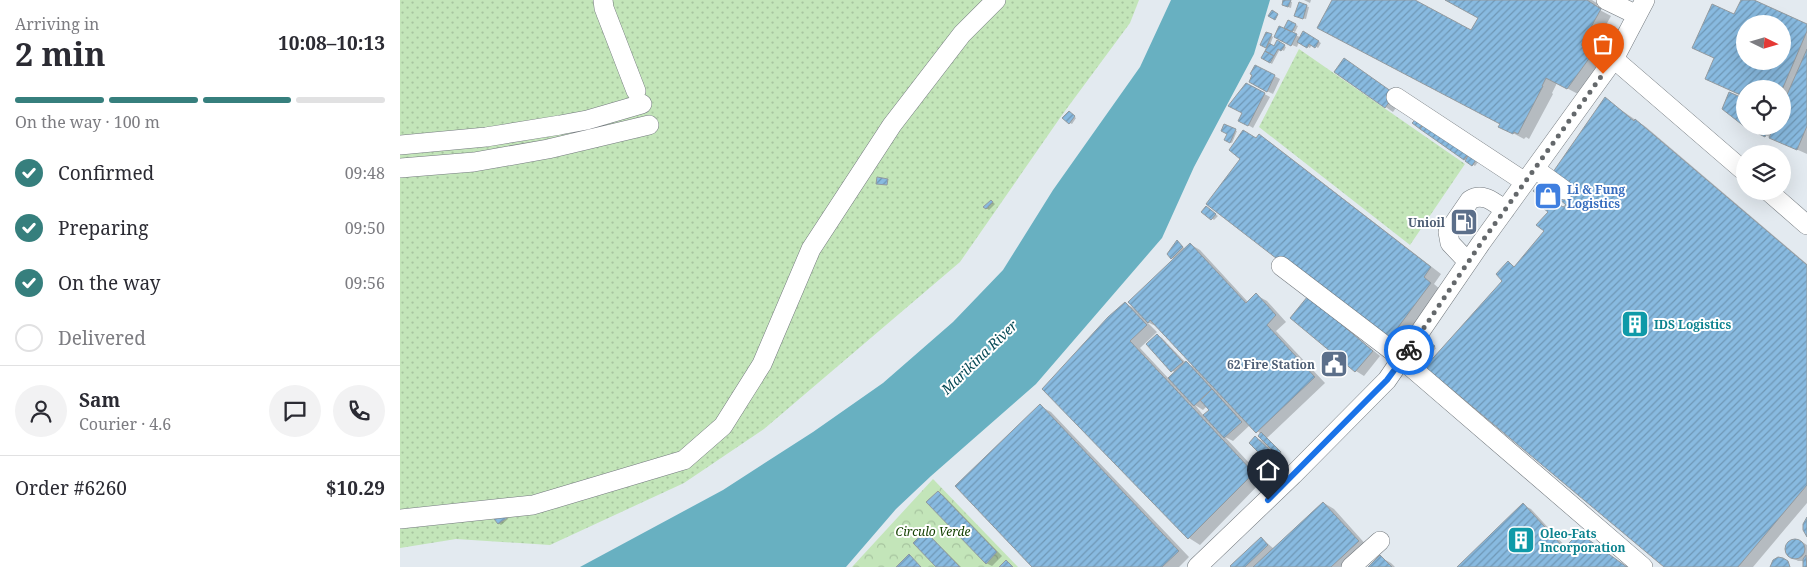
<!DOCTYPE html>
<meta charset="utf-8">
<style>
:root{--surface:#fff;--page:#f2f2f3;--text:#2b2b33;--muted:#7c7c81;--line:#e1e1e2;--accent:#367f7d}
body{margin:0;font-family:"Noto Serif",serif;background:var(--page);color:var(--text);height:100vh;display:flex;flex-direction:column;font-size:19px;white-space:nowrap}
*{box-sizing:border-box;margin:0}
p{font-size:16px;color:var(--muted)}
.icon{flex:none;width:28px;height:28px;fill:none;stroke:currentColor;stroke-width:2;stroke-linecap:round;stroke-linejoin:round}
.map{position:relative;flex:1;overflow:hidden}
.side{display:flex;flex-direction:column;background:var(--surface);width:400px}
.side>*{flex:none}
.needle{width:32px;rotate:95deg}
.fabs{position:absolute;left:1336px;top:15px;display:grid;gap:10px}
.fabs a{display:grid;place-items:center;width:55px;height:55px;border-radius:50%;background:var(--surface);box-shadow:0 5px 20px #0002;font-size:25px}
.pin{position:absolute;display:grid;place-items:center;width:42px;height:42px;color:#fff;margin:-51px -21px;border-radius:50% 50% 50% 0;rotate:-45deg;box-shadow:0 0 5px #0007}
.pin .icon{rotate:45deg}
.courier{position:absolute;display:grid;place-items:center;width:50px;height:50px;margin:-25px;border:4px solid #1a73e8;border-radius:50%;background:#fff;color:#222;box-shadow:0 1px 6px #0007}
.head em{font-style:normal;font-weight:700}
.head div{display:flex;flex-direction:column-reverse}
.head{display:flex;align-items:center;justify-content:space-between;height:85px;padding:0 15px}
h1{font-size:32px;font-weight:700;line-height:38px}
.bar{display:grid;grid-template-columns:repeat(4,1fr);gap:8px 5px;align-content:center;height:60px;padding:0 15px}
.bar i{height:6px;border-radius:4px;background:var(--line)}
.bar .on{background:var(--accent)}
.bar p{grid-column:span 4}
.line{display:flex;align-items:center;gap:12px;padding:0 15px;border-top:1px solid var(--line)}
.line div{flex:1}
.round{display:grid;place-items:center;flex:none;width:52px;height:52px;border-radius:26px;background:var(--page)}
ol{padding:0 15px;list-style:none}
li{display:flex;align-items:center;gap:15px;height:55px}
li p{margin-inline-start:auto}
li .icon{padding:5px;border-radius:50%;background:var(--accent);color:#fff;stroke-width:4}
li:last-child{color:var(--muted)}
li i{width:28px;height:28px;border:2px solid var(--line);border-radius:50%}
main{display:flex;flex:1;min-height:0}
.map>svg:first-child{display:block}
.grass{fill:url(#grass-dots)}
.park{fill:url(#park-crowns)}
.water{fill:#68b0c1}
.shadow{fill:#0003;fill-rule:evenodd}
.building{fill:url(#building-hatch);stroke:#939a9f;fill-rule:evenodd}
.lines{fill:none;stroke-linecap:round;stroke-linejoin:round}
.minor-casing{stroke:#73797e;stroke-width:20}
.minor{stroke:#fff;stroke-width:19}
.done{stroke:#64686b;stroke-width:5;stroke-dasharray:0 9}
.route{stroke:#1a73e8;stroke-width:6}
.labels{text-anchor:middle;dominant-baseline:central;stroke-width:4;stroke-linejoin:round;paint-order:stroke}
.shop-label{font-size:12px;font-weight:bold;fill:#366cbe;stroke:#fff;text-anchor:start}
.service-label{font-size:12px;font-weight:bold;fill:#4e5e75;stroke:#fff;text-anchor:end}
.culture-label{font-size:12px;font-weight:bold;fill:#0d838f;stroke:#fff;text-anchor:start}
.park-label{font-size:12px;font-style:italic;fill:#144100;stroke:#fff}
.water-label{font-size:14px;font-style:italic;fill:#074a56;stroke:#fff}
</style>
<main>
<section class="side">
<div class="head"><div><h1>2 min</h1><p>Arriving in</p></div><em>10:08–10:13</em></div>
<div class="bar"><i class="on"></i><i class="on"></i><i class="on"></i><i></i><p>On the way · 100 m</p></div>
<ol>
<li><svg class="icon" aria-label="check" viewBox="0 0 24 24"><path d="M5 12l5 5 9-10"/></svg>Confirmed<p>09:48</p></li>
<li><svg class="icon" aria-label="check" viewBox="0 0 24 24"><path d="M5 12l5 5 9-10"/></svg>Preparing<p>09:50</p></li>
<li><svg class="icon" aria-label="check" viewBox="0 0 24 24"><path d="M5 12l5 5 9-10"/></svg>On the way<p>09:56</p></li>
<li><i></i>Delivered</li>
</ol>
<div class="line" style="height:90px"><a class="round"><svg class="icon" aria-label="person" viewBox="0 0 24 24"><circle cx="12" cy="8" r="4"/><path d="M4 21q1-7 8-7t8 7"/></svg></a><div><b>Sam</b><p>Courier · 4.6</p></div><a class="round"><svg class="icon" aria-label="chat" viewBox="0 0 24 24"><path d="M4 5h16v11H9l-5 4z"/></svg></a><a class="round"><svg class="icon" aria-label="phone" viewBox="0 0 24 24"><path d="M5 4h4l2 5-3 2q2 4 5 5l2-3 5 2v4C11 20 4 13 5 4z"/></svg></a></div>
<div class="line" style="height:65px"><div>Order #6260</div><b>$10.29</b></div>
</section>
<div class="map">
<svg width="1407" height="567" viewBox="0 0 1407 567">
<defs>
<pattern id="grass-dots" width="8" height="8" patternUnits="userSpaceOnUse" patternTransform="scale(1.25)"><rect width="8" height="8" fill="#c3e5b9"/><path d="M2 2h.1M6 6h.1" fill="none" stroke="#a7c49f" stroke-width="1.8" stroke-linecap="round"/></pattern>
<pattern id="park-crowns" width="20" height="18" patternUnits="userSpaceOnUse" patternTransform="scale(1.25)"><rect width="20" height="18" fill="#c3e5b9"/><path d="M2 6a3 3 0 1 1 6 0M12 15a3 3 0 1 1 6 0" fill="none" stroke="#a7c49f"/></pattern>
<pattern id="building-hatch" width="6" height="6" patternUnits="userSpaceOnUse" patternTransform="scale(1.25)"><rect width="6" height="6" fill="#88bae0"/><path d="M-1 1l2-2M0 6l6-6M5 7l2-2" fill="none" stroke="#6f97b5"/></pattern>
</defs>
<rect width="100%" height="100%" fill="#e3eaf0"/>
<path class="grass" d="M0,0H739L730,23L662,115L560,262L364,429L284,483L150,545L56,539L0,548Z
M899,49L1065,164L1010,245L859,127Z"/>
<path class="park" d="M533,479L618,567H452Z"/>
<path class="water" d="M771,0H870L854,54L794,167L762,238L636,384L531,476L496,509L446,567H180L323,490L413,432L483,383L553,322L603,270L653,190L740,67Z"/>
<path class="shadow" d="M884,0L892,2L891,8L885,6Z
M904,0H911L910,3Z
M934,0H1012L1072,32L1079,17L1047,0H1192L1198,4L1196,8L1211,16L1191,52L1203,60L1178,94L1157,83L1152,93L1153,94L1129,139L1126,137L1124,139L1111,132Z
M1342,0H1351L1407,25V154L1345,126H1382V89H1345V97L1316,59L1294,47L1335,16ZM1345,24H1382V61H1345Z
M899,4L909,7L906,19L898,17Z
M889,22L898,26L895,32L886,27Z
M867,33L873,37L870,45L874,48L877,42L886,47L884,51L880,49L872,64L862,58L868,48L862,45Z
M904,33L921,43L918,48L912,44L910,48L899,42L897,47L880,40L896,35L901,38Z
M855,66L880,79L873,94L855,85Z
M935,72L1002,99L993,112Z
M846,84L870,97L853,128L840,120L844,113Z
M1205,99L1246,127L1407,264V503L1353,567H1266L1104,281L1108,263L1116,267L1167,205Z
M671,114L676,118L672,124L670,123Z
M1014,123L1024,126L1078,162L1075,166Z
M825,125L837,131L832,143L826,140L828,134Z
M859,136L870,142L1041,274L1034,284L1041,290L1001,343L992,338L989,342L857,139Z
M1141,183L1150,191L1145,198L1142,197Z
M591,201L595,204L589,210L585,207Z
M808,209L818,216L814,220L803,212Z
M779,243L785,249L790,244L800,250L848,302L856,295L867,301L886,322L876,331L925,383L867,438L882,454L880,456L874,454L880,460L875,465L850,443L856,438L865,442L861,434L850,425L833,441L825,437L864,479L800,545L789,538L644,389L725,303L735,309L774,259L771,258ZM747,322L760,328L796,368L786,363L762,338L757,335L748,344L775,373L769,379L740,348L757,332ZM795,405L803,410L807,406L811,410L804,416Z
M916,303L980,356L964,376L956,371L892,318Z
M1032,345L1036,348L1024,364L1017,359Z
M640,406L651,412L789,557L779,567H634Z
M538,492L543,495L602,556L592,566L586,563Z
M924,503L934,509L969,548L948,567H833L861,538L874,549Z
M1123,505L1131,509L1166,547L1226,567H1059Z
M105,515L108,519L101,525L98,523Z
M525,533L530,536L561,567H538Z
M1394,540H1399L1407,545V567H1404V561H1398L1388,555L1387,545Z
M980,557L991,563L995,567H970Z"/>
<path class="building" d="M883,0H891L888,7L882,5Z
M932,0H1015L1071,30L1078,18L1045,0H1187L1201,9L1181,45L1193,53L1167,89L1146,78L1142,86H1143L1118,134L1114,132L1113,134L1098,127L1100,124L917,28Z
M1341,0H1354L1407,24V31L1382,90V89H1345V97L1305,79L1314,58L1292,48L1312,4L1334,14ZM1345,24H1382V61H1345Z
M899,2L907,5L903,19L894,16Z
M872,10L878,14L875,20L868,16Z
M888,20L896,24L892,32L884,28Z
M879,26L897,34L891,46L874,37Z
M903,31L919,41L915,48L909,44L907,48L897,42Z
M866,32L872,34L866,48L860,45Z
M877,40L885,45L881,51L878,49L874,56L865,51L869,43L874,46Z
M1407,49V126L1397,150L1369,138L1374,126H1382V106Z
M865,51L874,56L870,63L861,58Z
M944,58L995,94L985,108L934,72Z
M855,65L875,75L867,92L849,82L852,75L850,74Z
M846,83L865,93L848,126L838,121L842,113L828,106Z
M1329,92L1345,99V126H1370L1365,137L1345,127L1322,109Z
M1205,97L1234,121L1235,119L1407,265V485L1338,567H1264L1025,367L1102,281L1096,274L1108,261L1114,267L1144,231L1136,225L1148,212L1143,208L1151,199L1163,207L1166,205L1158,198L1169,185L1153,172Z
M669,111L675,116L669,124L662,118Z
M1016,119L1023,124L1020,129L1012,123Z
M1025,123L1068,154L1064,160L1020,129Z
M824,124L836,129L830,143L824,140L827,134L821,131Z
M843,130L856,138L859,134L1031,267L1024,277L1031,283L990,338L978,337L806,204L840,159L829,150Z
M1069,154L1076,160L1072,166L1065,161Z
M477,177L488,179L487,185L476,184Z
M1141,182L1149,189L1142,198L1133,191Z
M591,200L593,202L586,209L583,207Z
M806,206L816,214L811,220L801,212Z
M777,240L783,247L771,259L767,254Z
M790,243L846,303L856,293L876,315L867,325L915,377L856,433L750,320L748,323L728,302Z
M908,296L973,351L955,372L890,318Z
M725,302L747,325L730,341L854,473L788,539L642,389L708,317Z
M757,334L783,362L771,372L746,344Z
M1029,342L1035,346L1021,363L1015,359Z
M786,361L812,389L794,406L768,378Z
M812,389L842,422L824,438L803,415L809,410L800,400Z
M640,404L779,551L762,567H632L555,486Z
M861,432L881,452L878,456L858,436Z
M855,436L876,456L869,463L849,443Z
M538,491L597,552L586,564L526,502Z
M923,502L959,541L931,567H853Z
M1123,503L1164,548L1179,533L1227,567H1057Z
M103,513L107,518L98,524L94,519Z
M1407,517V537L1403,530V524Z
M525,531L560,567H536L513,543Z
M861,537L868,545L845,567H831L830,566Z
M1385 549a10 10 0 1 1 20 0a10 10 0 1 1-20 0Z
M509,554L521,567H496Z
M980,555L992,567H968Z
M1406,555L1407,567H1403V559Z
M1378,557L1383,558L1388,561L1390,567H1370L1373,560Z
M606,560L613,567H599Z"/>
<g class="lines">
<g class="minor-casing">
<path id="minor" d="M203,0L204,8L236,91
M1206,0L1237,15
M1214,59L1345,172
M996,97L1125,182
M0,145L86,137L160,125L187,120L242,104
M0,168L74,162L148,149L249,125
M1135,169L1164,190
M1368,191L1407,225
M1068,262L1050,243L1048,232L1070,200C1083,192 1094,202 1105,210
M881,266L991,350L1243,567
M0,519L133,505L284,460L323,426L362,364L411,249L492,125L562,34L596,0
M797,567L893,475L987,380L1081,243L1214,59L1245,0
M951,567L980,541"/>
</g>
<use href="#minor" class="minor"/>
</g>
<g class="lines">
<path class="done" d="M1009,350L1081,243L1203,74"/>
<path class="route" d="M868,500L972,395L987,380L1009,350"/>
</g>
<defs>
<g id="shop-square" transform="scale(1.4375)"><rect x="-9" y="-9" width="18" height="18" rx="4" fill="#3f7fe0" stroke="#fff"/><path d="M-5-2.5h2.3a2.7 3.5 0 0 1 5.4 0H5L5.5 6h-11ZM-1.5-2.5h3a1.5 2.3 0 0 0-3 0Z" fill="#fff"/></g>
<g id="fuel-square" transform="scale(1.4375)"><rect x="-9" y="-9" width="18" height="18" rx="4" fill="#5c6f8a" stroke="#fff"/><path d="M-5.5-6h7V0h2V4h1.3V-2.5L3-4.5l.8-.8L6-3V5H2.5V1h-1V6h-7ZM-4.2-4.7v3.2H.2V-4.7Z" fill="#fff"/></g>
<g id="building-square" transform="scale(1.4375)"><rect x="-9" y="-9" width="18" height="18" rx="4" fill="#0f9aa8" stroke="#fff"/><path d="M-4-6H4V6H1V3H-1V6H-4ZM-2.5-4.3h1.7v1.8h-1.7ZM.8-4.3h1.7v1.8H.8ZM-2.5-1h1.7V.8h-1.7ZM.8-1h1.7V.8H.8Z" fill="#fff"/></g>
<g id="civic-square" transform="scale(1.4375)"><rect x="-9" y="-9" width="18" height="18" rx="4" fill="#5c6f8a" stroke="#fff"/><path d="M-.6-6.5H3V-4.5H.6V-3L4-1V1h2V6H-6V1h2V-1L-.6-3ZM-1.2 2.5V6h2.4V2.5Z" fill="#fff"/></g>
</defs>
<g fill-rule="evenodd">
<use href="#shop-square" x="1148" y="196"/>
<use href="#fuel-square" x="1064" y="222"/>
<use href="#building-square" x="1235" y="324"/>
<use href="#civic-square" x="934" y="364"/>
<use href="#building-square" x="1121" y="540"/>
</g>
<g class="labels">
<g class="shop-label">
<text x="1167" y="189">Li &amp; Fung<tspan x="1167" dy="14">Logistics</tspan></text>
</g>
<g class="service-label">
<text x="1045" y="222">Unioil</text>
<text x="915" y="364">62 Fire Station</text>
</g>
<g class="culture-label">
<text x="1254" y="324">IDS Logistics</text>
<text x="1140" y="533">Oleo-Fats<tspan x="1140" dy="14">Incorporation</tspan></text>
</g>
<g class="park-label">
<text x="533" y="531">Circulo Verde</text>
</g>
<g class="water-label">
<text transform="translate(579 357) rotate(-44)">Marikina River</text>
</g>
</g>
</svg>
<div class="fabs">
<a><svg class="needle" viewBox="-14 -14 28 28"><path d="M0-13l5 13h-10z" fill="#e53935"/><path d="M0 13l5-13h-10z" fill="#7c7c81"/></svg></a>
<a><svg class="icon" aria-label="locate" viewBox="0 0 24 24"><circle cx="12" cy="12" r="6"/><path d="M12 2v4M12 18v4M2 12h4M18 12h4"/></svg></a>
<a><svg class="icon" aria-label="layers" viewBox="0 0 24 24"><path d="M12 4l9 5-9 5-9-5zM3 14l9 5 9-5"/></svg></a>
</div>
<div class="pin" style="left:1203px;top:74px;background:#ea580c"><svg class="icon" aria-label="bag" viewBox="0 0 24 24"><path d="M5 8h14l-1 12H6zM9 8a3 3 0 0 1 6 0"/></svg></div>
<div class="pin" style="left:868px;top:500px;background:#1f2937"><svg class="icon" aria-label="home" viewBox="0 0 24 24"><path d="M3 11l9-7 9 7M6 9v11h12V9"/></svg></div>
<div class="courier" style="left:1009px;top:350px"><svg class="icon" aria-label="bike" viewBox="0 0 24 24"><circle cx="6" cy="16" r="4"/><circle cx="18" cy="16" r="4"/><path d="M6 16l4-8h5l3 8M10 8l3 8H6M13 5h3"/></svg></div>
</div>
</main>
